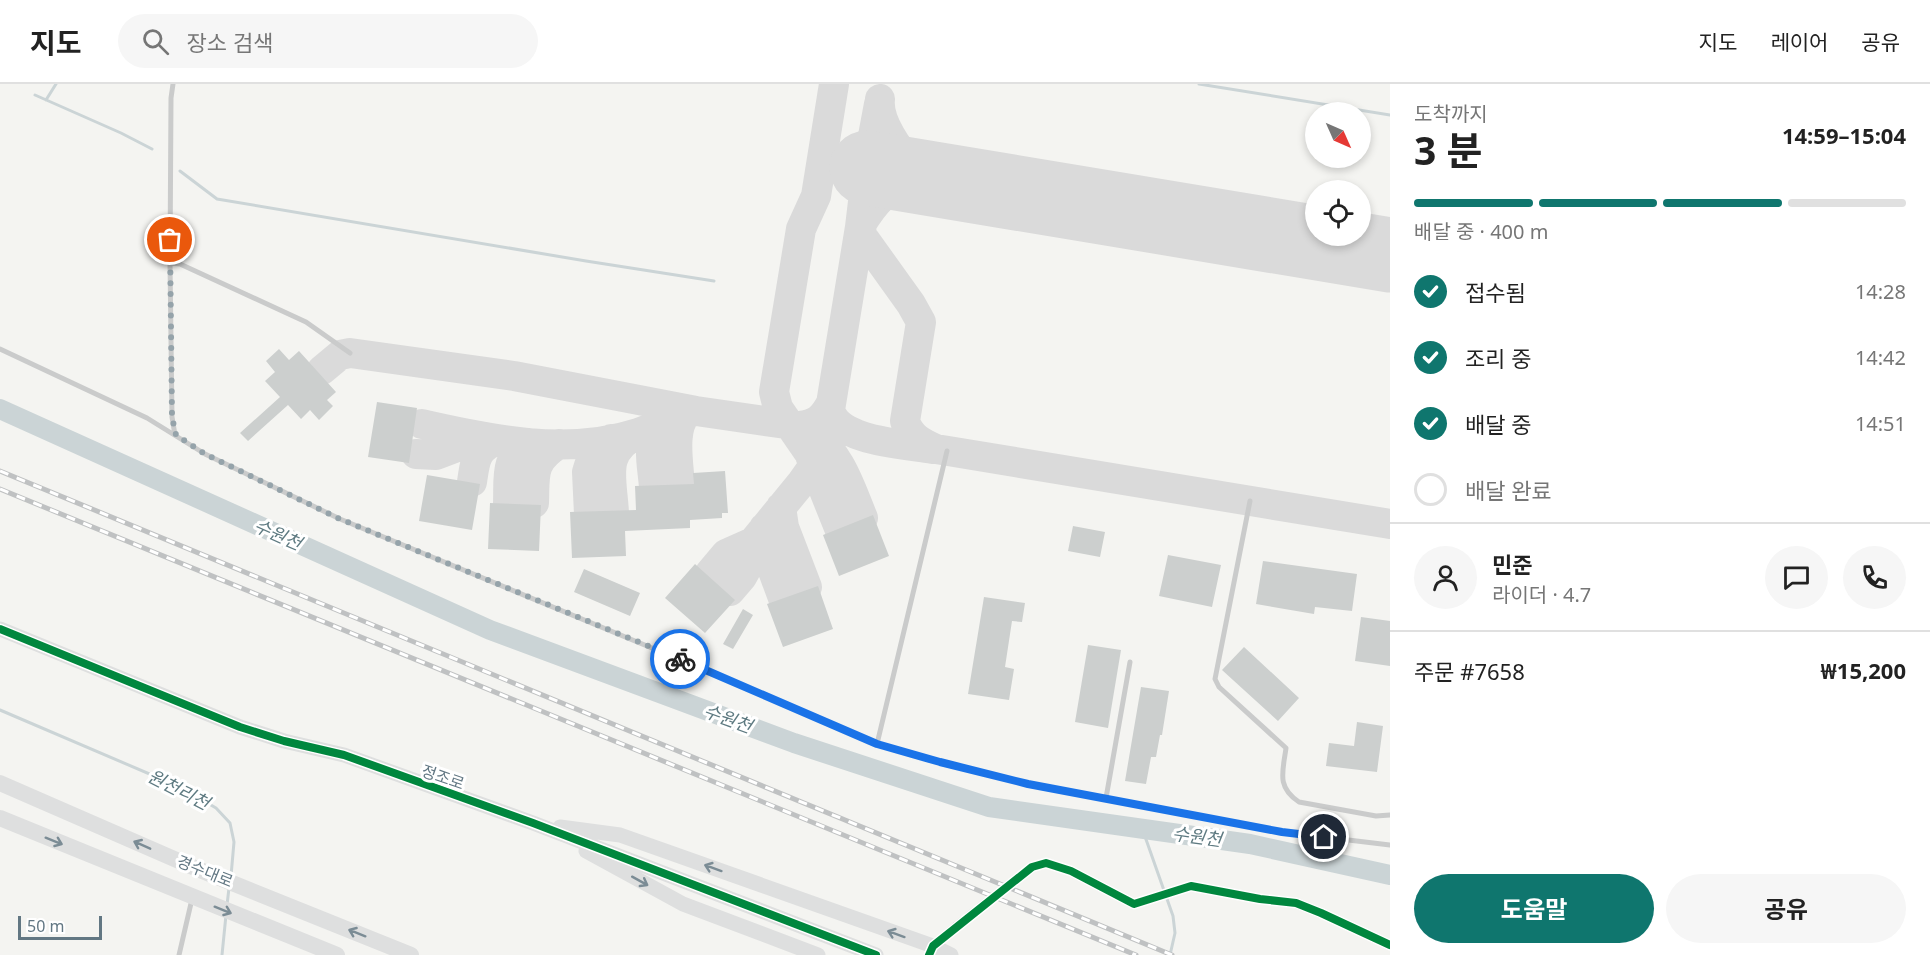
<!DOCTYPE html>
<html lang="ko">
<meta charset="utf-8">
<style>
:root{--surface:#fff;--page:#f6f6f6;--text:#222;--muted:#767676;--line:#e0e0e0;--accent:#0f766e}
body{margin:0;font-family:"Noto Sans","Noto Sans KR",sans-serif;background:var(--page);color:var(--text);height:100vh;display:flex;flex-direction:column;font-size:22px;white-space:nowrap}
*{box-sizing:border-box;margin:0}
p{font-size:20px;color:var(--muted)}
.icon{flex:none;width:33px;height:33px;fill:none;stroke:currentColor;stroke-width:2;stroke-linecap:round;stroke-linejoin:round}
.map{position:relative;flex:1;overflow:hidden}
.details{display:flex;flex-direction:column;background:var(--surface);width:540px}
.details>*{flex:none}
.needle{width:39px;rotate:135deg}
.fabs{position:absolute;left:1305px;top:18px;display:grid;gap:12px}
.fabs a{display:grid;place-items:center;width:66px;height:66px;border-radius:50%;background:var(--surface);box-shadow:0 3px 9px #0003;font-size:30px}
.scale{position:absolute;left:18px;bottom:15px;width:84px;box-sizing:border-box;padding-left:6px;border:3px solid #627783;border-top:0;font-size:16px;line-height:21px;white-space:nowrap;color:#627783;-webkit-text-stroke:4px #fff;paint-order:stroke}
.pin{position:absolute;display:grid;place-items:center;width:51px;height:51px;color:#fff;margin:-26px;border:3px solid #fff;border-radius:50%;box-shadow:0 2px 6px #0007}
.courier{position:absolute;display:grid;place-items:center;width:60px;height:60px;margin:-30px;border:4px solid #1a73e8;border-radius:50%;background:#fff;color:#222;box-shadow:0 2px 8px #0007}
.headline em{font-style:normal;font-weight:700}
.headline div{display:flex;flex-direction:column-reverse}
.headline{display:flex;align-items:center;justify-content:space-between;height:102px;padding:0 24px}
h1{font-size:39px;font-weight:700;line-height:45px}
.bar{display:grid;grid-template-columns:repeat(4,1fr);gap:9px 6px;align-content:center;height:72px;padding:0 24px}
.bar i{height:8px;border-radius:4px;background:var(--line)}
.bar .on{background:var(--accent)}
.bar p{grid-column:span 4}
.line{display:flex;align-items:center;gap:15px;padding:0 24px;border-top:2px solid var(--line)}
.line div{flex:1}
.round{display:grid;place-items:center;flex:none;width:63px;height:63px;border-radius:32px;background:var(--page)}
ol{padding:0 24px;list-style:none}
li{display:flex;align-items:center;gap:18px;height:66px}
li p{margin-inline-start:auto}
li .icon{padding:6px;border-radius:50%;background:var(--accent);color:#fff;stroke-width:4}
li:last-child{color:var(--muted)}
li i{width:33px;height:33px;border:3px solid var(--line);border-radius:50%}
.action{display:flex;gap:12px;margin-top:auto;padding:12px 24px}
.action a{flex:1;height:69px;border-radius:36px;background:var(--accent);color:#fff;font-size:24px;font-weight:700;line-height:69px;text-align:center}
.action a+a{background:var(--page);color:var(--text)}
header{display:flex;align-items:center;gap:36px;box-sizing:border-box;height:84px;padding:0 30px;background:var(--surface);border-bottom:2px solid var(--line)}
header strong{font-size:28px}
nav{display:flex;gap:33px;margin-inline-start:auto;font-size:21px}
.search{width:420px;height:54px;background:var(--page);display:flex;align-items:center;gap:15px;box-sizing:border-box;padding:0 21px;border-radius:33px;color:var(--muted);font-size:22px}
main{display:flex;flex:1;min-height:0}
.map>svg:first-child{display:block}
.lines{fill:none;stroke-linecap:round;stroke-linejoin:round}
.stream{stroke:#cbd4d6;stroke-width:3}
.river{stroke:#cbd4d6;stroke-width:20}
.taxiway{stroke:#dadada;stroke-width:30}
.runway{stroke:#dadada;stroke-width:75}
.building{fill:#cccfce}
.street-tunnel{stroke:#c8ced0;stroke-width:10;stroke-dasharray:10 5;stroke-linecap:butt}
.lane{stroke:#cacbcb;stroke-width:5}
.street{stroke:#cacbcb;stroke-width:10}
.secondary{stroke:#dedfdf;stroke-width:15}
.primary{stroke:#dedfdf;stroke-width:16}
.rail-casing{stroke:#bfc1c2;stroke-width:5}
.rail{stroke:#fff;stroke-width:3;stroke-dasharray:9;stroke-linecap:butt}
.cycleway-casing{stroke:#fff;stroke-width:11}
.cycleway{stroke:#00873e;stroke-width:8}
.oneway{stroke:#7b8c95}
.done{stroke:#95a3aa;stroke-width:6;stroke-dasharray:0 10.8}
.route{stroke:#1a73e8;stroke-width:8}
.labels{text-anchor:middle;dominant-baseline:central;stroke-width:6;stroke-linejoin:round;paint-order:stroke}
.street-label{font-size:16px;fill:#627783;stroke:#fff}
.water-label{font-size:18px;font-style:italic;fill:#5e7a81;stroke:#fff}
</style>
<header>
<strong>지도</strong>
<div class="search"><svg class="icon" aria-label="search" viewBox="0 0 24 24"><circle cx="10" cy="10" r="6"/><path d="M15 15l6 6"/></svg>장소 검색</div>
<nav><a>지도</a><a>레이어</a><a>공유</a></nav>
</header>
<main>
<div class="map">
<svg width="1390" height="871" viewBox="0 0 1390 871">
<rect width="100%" height="100%" fill="#f4f4f1"/>
<g class="lines">
<path class="stream" d="M1199,0L1390,31
M35,11L121,49L152,65
M46,16L56,0
M180,87L217,115L586,177L714,197
M0,626L180,703L216,724L230,739L234,758L231,792
M1142,744L1173,832L1175,849L1170,871
M227,821L229,804
M222,871L226,831"/>
<path class="river" d="M0,325L490,546L794,659L989,723L1250,760L1390,791"/>
<path class="taxiway" d="M834,0L816,112L801,145L774,308L778,324L809,369L839,444
M880,15C877,41 906,74 920,93C892,99 874,118 860,143L863,153L911,220L921,238L905,337C910,353 922,359 936,365L1390,440
M879,20L867,84L860,143L830,326C838,358 906,360 933,365
M322,286L340,271L350,269L514,292L696,327L800,342C816,340 822,335 830,321
M422,340C492,356 567,372 638,349C657,343 674,332 694,327
M811,348C841,371 849,400 863,434
M416,370L436,371L481,354
M472,398C475,378 475,364 498,356
M680,402C679,380 671,344 688,328
M654,404C653,383 644,354 662,338
M508,419C509,394 504,373 529,359
M534,419C535,390 531,378 559,360
M781,423L784,443L807,503
M614,429C612,391 601,370 638,349
M589,430L587,388C591,373 598,364 611,355
M764,444L762,453L763,460L783,514
M710,489L726,470L753,458
M730,507L742,493L747,484L753,458L802,398L814,381L821,365"/>
<path class="runway" d="M867,84L1390,171"/>
</g>
<path class="building" d="M279,265L289,276L299,267L336,308L327,316L333,322L319,336L310,326L301,335L288,321L248,357L240,349L280,313L265,297L275,288L266,277Z
M377,318L417,324L409,379L368,373Z
M725,387L728,429H722V434L690,436V444L625,447L626,472L572,474L570,428L636,426L635,402L694,400L693,389Z
M427,391L480,400L472,446L419,437Z
M490,419L541,421L539,467L488,465Z
M873,431L889,472L839,492L823,451Z
M1073,442L1105,448L1100,473L1068,467Z
M1168,471L1221,481L1212,523L1159,512Z
M1263,477L1357,490L1352,527L1315,523L1314,530L1256,520Z
M695,480L735,516L705,549L665,514Z
M584,485L640,509L630,532L574,508Z
M818,502L833,545L783,563L767,520Z
M984,513L1025,519L1022,538L1012,537L1005,583L1014,585L1009,616L968,610Z
M743,525L753,531L733,565L723,560Z
M1361,533L1390,537V582L1355,577Z
M1088,561L1121,566L1108,644L1075,638Z
M1244,563L1299,614L1278,637L1222,586Z
M1141,603L1169,607L1162,651H1160L1156,673H1151L1146,700L1125,697Z
M1357,638L1383,642L1377,688L1326,682L1329,659L1354,662Z"/>
<g class="lines">
<path class="street-tunnel" d="M956,843L1032,783L1046,779"/>
<path class="lane" d="M173,0L171,14L170,179L172,333L175,351
M170,179L180,180L306,238L350,269
M0,265L147,334L205,370L340,435L664,569L877,660L940,678L1028,700L1282,748L1390,761
M1250,417L1215,595L1219,603L1286,664C1283,687 1276,703 1299,718L1376,732L1390,731
M877,660L947,367
M1106,714L1130,578
M179,871L192,815"/>
<path class="street" d="M1046,779L1071,787L1134,820L1191,802L1260,815L1296,819L1321,829L1390,861
M933,862L956,843"/>
<path class="secondary" d="M0,545L240,643L284,657L344,671L533,739L876,871
M560,743L620,751L933,862L951,871
M586,767L683,820L818,871"/>
<path class="primary" d="M0,699L195,784L411,871
M0,734L337,871"/>
<g class="rail-casing">
<path id="rail" d="M0,387L1172,871
M0,405L1136,871"/>
</g>
<use href="#rail" class="rail"/>
<g class="cycleway-casing">
<path id="cycleway" d="M0,545L240,643L284,657L344,671L533,739L876,871
M929,871L933,862L1032,783L1046,779L1071,787L1134,820L1191,802L1260,815L1296,819L1321,829L1390,861"/>
</g>
<use href="#cycleway" class="cycleway"/>
</g>
<defs><path id="oneway-shaft" d="M-6 0H5M1.5-3L5.5 0L1.5 3" fill="none" stroke-width="1.6" stroke-linecap="round" stroke-linejoin="round" transform="scale(1.5)"/></defs>
<g class="oneway">
<use href="#oneway-shaft" transform="translate(54 757) rotate(22)"/>
<use href="#oneway-shaft" transform="translate(142 761) rotate(-156)"/>
<use href="#oneway-shaft" transform="translate(713 784) rotate(-160)"/>
<use href="#oneway-shaft" transform="translate(640 797) rotate(29)"/>
<use href="#oneway-shaft" transform="translate(223 826) rotate(22)"/>
<use href="#oneway-shaft" transform="translate(357 849) rotate(-158)"/>
<use href="#oneway-shaft" transform="translate(896 850) rotate(-160)"/>
</g>
<g class="lines">
<path class="done" d="M170,156L172,333L176,351L205,370L340,435L680,575"/>
<path class="route" d="M680,575L877,660L940,678L1028,700L1282,748L1324,753"/>
</g>
<g class="labels">
<g class="street-label">
<text transform="translate(443 693) rotate(19)">정조로</text>
<text transform="translate(205 787) rotate(22)">경수대로</text>
</g>
<g class="water-label">
<text transform="translate(278 450) rotate(24)">수원천</text>
<text transform="translate(728 634) rotate(20)">수원천</text>
<text transform="translate(179 705) rotate(27)">원천리천</text>
<text transform="translate(1197 752) rotate(8)">수원천</text>
</g>
</g>
</svg>
<div class="fabs">
<a><svg class="needle" viewBox="-14 -14 28 28"><path d="M0-13l5 13h-10z" fill="#e53935"/><path d="M0 13l5-13h-10z" fill="#767676"/></svg></a>
<a><svg class="icon" aria-label="locate" viewBox="0 0 24 24"><circle cx="12" cy="12" r="6"/><path d="M12 2v4M12 18v4M2 12h4M18 12h4"/></svg></a>
</div>
<div class="scale">50 m</div>
<div class="pin" style="left:170px;top:156px;background:#ea580c"><svg class="icon" aria-label="bag" viewBox="0 0 24 24"><path d="M5 8h14l-1 12H6zM9 8a3 3 0 0 1 6 0"/></svg></div>
<div class="pin" style="left:1324px;top:753px;background:#1f2937"><svg class="icon" aria-label="home" viewBox="0 0 24 24"><path d="M3 11l9-7 9 7M6 9v11h12V9"/></svg></div>
<div class="courier" style="left:680px;top:575px"><svg class="icon" aria-label="bike" viewBox="0 0 24 24"><circle cx="6" cy="16" r="4"/><circle cx="18" cy="16" r="4"/><path d="M6 16l4-8h5l3 8M10 8l3 8H6M13 5h3"/></svg></div>
</div>
<section class="details">
<div class="headline"><div><h1>3 분</h1><p>도착까지</p></div><em>14:59–15:04</em></div>
<div class="bar"><i class="on"></i><i class="on"></i><i class="on"></i><i></i><p>배달 중 · 400 m</p></div>
<ol>
<li><svg class="icon" aria-label="check" viewBox="0 0 24 24"><path d="M5 12l5 5 9-10"/></svg>접수됨<p>14:28</p></li>
<li><svg class="icon" aria-label="check" viewBox="0 0 24 24"><path d="M5 12l5 5 9-10"/></svg>조리 중<p>14:42</p></li>
<li><svg class="icon" aria-label="check" viewBox="0 0 24 24"><path d="M5 12l5 5 9-10"/></svg>배달 중<p>14:51</p></li>
<li><i></i>배달 완료</li>
</ol>
<div class="line" style="height:108px"><a class="round"><svg class="icon" aria-label="person" viewBox="0 0 24 24"><circle cx="12" cy="8" r="4"/><path d="M4 21q1-7 8-7t8 7"/></svg></a><div><b>민준</b><p>라이더 · 4.7</p></div><a class="round"><svg class="icon" aria-label="chat" viewBox="0 0 24 24"><path d="M4 5h16v11H9l-5 4z"/></svg></a><a class="round"><svg class="icon" aria-label="phone" viewBox="0 0 24 24"><path d="M5 4h4l2 5-3 2q2 4 5 5l2-3 5 2v4C11 20 4 13 5 4z"/></svg></a></div>
<div class="line" style="height:78px"><div>주문 #7658</div><b>₩15,200</b></div>
<div class="action"><a>도움말</a><a>공유</a></div>
</section>
</main>
